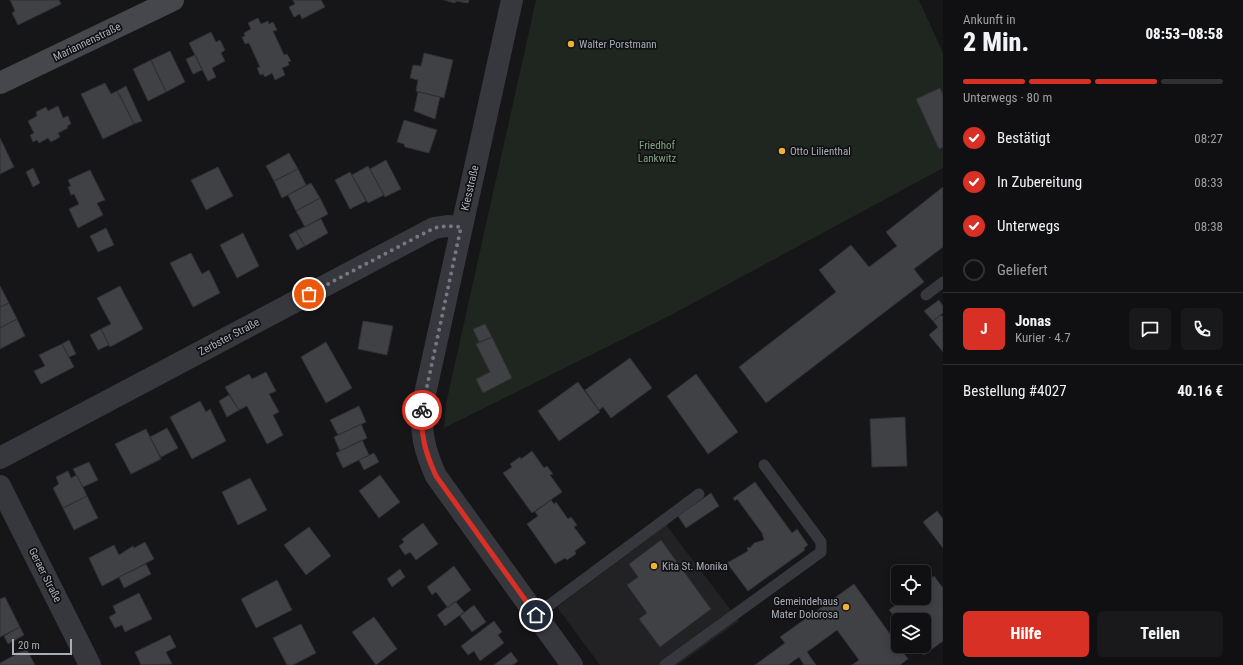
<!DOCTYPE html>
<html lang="de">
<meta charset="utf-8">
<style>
:root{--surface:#101012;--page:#19191b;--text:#f1f3f6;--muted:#9c9d9f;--line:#303032;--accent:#d93025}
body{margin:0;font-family:"Roboto Condensed",sans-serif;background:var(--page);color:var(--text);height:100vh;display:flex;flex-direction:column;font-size:15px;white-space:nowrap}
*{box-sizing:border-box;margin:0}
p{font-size:13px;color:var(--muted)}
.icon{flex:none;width:22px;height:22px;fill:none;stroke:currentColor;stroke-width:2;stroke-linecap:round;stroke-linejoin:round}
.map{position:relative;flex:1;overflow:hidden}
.drawer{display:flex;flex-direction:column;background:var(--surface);width:300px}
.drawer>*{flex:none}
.fabs{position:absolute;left:891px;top:565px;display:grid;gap:8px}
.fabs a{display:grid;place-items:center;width:40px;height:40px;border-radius:6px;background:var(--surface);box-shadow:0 2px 10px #0003,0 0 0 1px var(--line);font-size:20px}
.scale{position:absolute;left:12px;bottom:10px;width:60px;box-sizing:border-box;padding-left:4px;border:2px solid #a8adb8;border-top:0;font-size:11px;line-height:14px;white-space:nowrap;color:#a8adb8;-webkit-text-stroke:3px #111113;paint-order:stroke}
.pin{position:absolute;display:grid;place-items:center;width:34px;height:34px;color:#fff;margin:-17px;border:2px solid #fff;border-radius:50%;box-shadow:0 1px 4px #0007}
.courier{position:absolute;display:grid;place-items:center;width:40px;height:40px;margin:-20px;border:3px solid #d93025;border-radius:50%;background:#fff;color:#222;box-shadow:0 1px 5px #0007}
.head em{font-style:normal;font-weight:800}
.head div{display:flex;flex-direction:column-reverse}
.head{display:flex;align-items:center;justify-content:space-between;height:68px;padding:0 20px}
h1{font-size:26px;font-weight:800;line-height:30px}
.bar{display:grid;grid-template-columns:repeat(4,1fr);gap:6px 4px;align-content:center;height:48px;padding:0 20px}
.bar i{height:5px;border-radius:3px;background:var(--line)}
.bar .active{background:var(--accent)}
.bar p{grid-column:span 4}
.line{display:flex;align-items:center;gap:10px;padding:0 20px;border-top:1px solid var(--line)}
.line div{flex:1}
.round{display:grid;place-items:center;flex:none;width:42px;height:42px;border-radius:6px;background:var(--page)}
ol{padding:0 20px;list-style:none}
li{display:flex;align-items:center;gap:12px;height:44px}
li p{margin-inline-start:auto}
li .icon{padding:4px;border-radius:50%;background:var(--accent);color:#fff;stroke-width:4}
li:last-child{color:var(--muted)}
li i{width:22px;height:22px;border:2px solid var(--line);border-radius:50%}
.action{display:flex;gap:8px;margin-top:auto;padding:8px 20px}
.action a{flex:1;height:46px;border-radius:6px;background:var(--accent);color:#fff;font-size:16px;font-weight:800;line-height:46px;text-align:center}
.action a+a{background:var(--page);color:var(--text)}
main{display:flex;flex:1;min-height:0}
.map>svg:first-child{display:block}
.built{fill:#222225}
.green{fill:#1e261f}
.building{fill:#404145;stroke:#303034}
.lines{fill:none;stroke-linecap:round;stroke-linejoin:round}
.lane{stroke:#37383d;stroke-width:11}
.street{stroke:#37383d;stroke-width:22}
.secondary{stroke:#45474d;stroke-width:22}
.done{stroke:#757880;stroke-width:4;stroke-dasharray:0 7.2}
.route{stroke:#d93025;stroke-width:5}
.poi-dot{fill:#f2b134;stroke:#111113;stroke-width:1.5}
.labels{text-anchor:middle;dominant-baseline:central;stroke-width:3.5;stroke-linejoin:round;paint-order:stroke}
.street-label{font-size:11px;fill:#a8adb8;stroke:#111113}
.poi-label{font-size:11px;fill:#a8adb8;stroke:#111113;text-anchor:start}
.park-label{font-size:11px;fill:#7fa381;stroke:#111113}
</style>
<main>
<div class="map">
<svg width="943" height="665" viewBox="0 0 943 665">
<rect width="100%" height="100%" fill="#161618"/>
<path class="built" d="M666,525L739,621L678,665H600L557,607Z"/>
<path class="green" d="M536,0H919L943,53V168L671,315L444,428L446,404Z"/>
<path class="building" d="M10,0H59L61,4L18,25L12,13L15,11Z
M293,0H321L325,7L302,19L300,14L294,17L289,7L295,4Z
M444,0H469L468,3L456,1L455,3Z
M258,18L261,24L268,21L269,24L273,22L277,30L273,31L284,55L287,54L291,61L288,62L289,65L282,68L285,75L275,80L272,73L265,77L263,74L260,75L257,68L260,67L249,43L245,44L242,37L245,36L244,33L251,29L248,23Z
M211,32L216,42L220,40L225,50L221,53L225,61L212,68L216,77L208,81L189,43Z
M170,51L185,82L166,92L151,60Z
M424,53L453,60L444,98L416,91L418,80L410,78L413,65L421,66Z
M195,55L202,70L193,74L186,59Z
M151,60L166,92L148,101L133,69Z
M105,83L111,94L117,91L120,95L134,124L103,139L81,94Z
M126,86L142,121L134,124L117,91Z
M940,88L943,95V147L939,149L916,99Z
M418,92L440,97L435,119L414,111Z
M58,106L63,118L68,116L71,124L67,126L68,128L58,133L60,137L51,142L48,138L39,143L37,140L33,142L30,135L34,133L28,121L37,116L36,112L46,107L48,111Z
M404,120L437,130L429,153L405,147L404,144L397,142Z
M0,138L14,167L0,174Z
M289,153L298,169L274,181L266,166Z
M386,160L401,189L385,197L370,169Z
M368,166L384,195L368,203L352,175Z
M218,167L233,196L206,210L191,180Z
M33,168L40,183L33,187L26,172Z
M298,169L306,185L282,198L274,181Z
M90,170L105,200L97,203L103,215L78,228L69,209L79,204L74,194L71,195L68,187L71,186L68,180Z
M350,172L366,201L350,209L335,180Z
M311,183L320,198L296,211L288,195Z
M943,187V247L914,269L924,282L766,403L739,367L836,292L819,270L851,245L869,267L897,246L886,232Z
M320,198L328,214L305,227L296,211Z
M321,219L328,233L305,246L296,231Z
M106,228L114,245L98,252L90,236Z
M296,231L305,246L297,250L289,235Z
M243,233L259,266L237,278L220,245Z
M191,253L202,274L209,270L220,293L193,307L170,263Z
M0,286L9,303L0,307Z
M120,286L143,329L110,347L101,329L111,324L97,298Z
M939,300L943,306V313L933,321L924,311Z
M9,303L17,319L0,328V307Z
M941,315L943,317V352L929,335L938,327L933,321Z
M17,319L25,336L0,349V328Z
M363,321L393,326L387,355L358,349Z
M485,324L492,337L479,342L473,329Z
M101,329L109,345L98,350L90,335Z
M492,337L512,378L483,393L476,379L490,372L476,344Z
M69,340L76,354L69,357L62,344Z
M326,342L352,388L326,403L301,357Z
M62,344L74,367L41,384L34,371L45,366L39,355Z
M630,358L652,388L611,418L603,407L599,410L585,390Z
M266,372L276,391L269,394L279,412L273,415L283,435L267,444L247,406L239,410L225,387L249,374L252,379Z
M696,374L738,432L708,454L667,396Z
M578,382L600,412L559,441L538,411Z
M229,395L239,410L227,417L219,401Z
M200,401L206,412L210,409L226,441L192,459L170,417Z
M359,406L366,422L338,435L330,420Z
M905,417L907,466L872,467L870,419Z
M361,424L367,438L340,451L334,437Z
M167,428L178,448L161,457L150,437Z
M146,429L161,459L131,474L115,444Z
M362,440L369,455L343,468L336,453Z
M532,451L544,468L547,466L553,474L550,475L562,492L532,513L503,473L512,467L510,464L520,457L521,459Z
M374,453L379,462L364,470L359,460Z
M89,462L98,480L83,487L73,469Z
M68,471L71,478L77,475L87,496L63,508L53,488L59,484L56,477Z
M380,475L400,502L379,518L359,491Z
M250,478L267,510L238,525L222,492Z
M755,482L792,533L797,529L808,545L804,548L805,550L748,591L727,563L748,551L747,548L749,547L750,548L754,543L764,540L762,533L737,499L735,501L733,498Z
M711,493L719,506L686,528L678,516Z
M87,496L98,518L74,530L63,508Z
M551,500L554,504L556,502L568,519L571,517L577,525L574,527L586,543L575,551L576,554L567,560L565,558L555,564L527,524L538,516L535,512Z
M937,511L943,519V548L923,522Z
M423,523L438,544L416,560L410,552L405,555L399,546L404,542L402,539Z
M309,527L331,556L306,575L284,545Z
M661,540L711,609L660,647L639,619L647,613L627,585L638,577L629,564Z
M145,542L154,559L102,586L89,558L114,545L119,555L133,546L134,548Z
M146,564L151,574L124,588L119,577Z
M454,566L471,590L448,608L436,592L432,595L427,587Z
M400,569L405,577L392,587L387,579Z
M934,576L943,588V641L924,655L917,646H924V620L898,621L889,610L905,598H924V584Z
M277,580L292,610L256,628L241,599Z
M854,584L908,659L900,665H852L859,660L837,630L807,652L816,665H804L799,657L788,665H755L785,643L780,637Z
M139,593L152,619L125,632L122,625L115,628L109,617L116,613L113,606Z
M5,597L20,627L0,637V599Z
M455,601L464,612L445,626L437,615Z
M474,605L486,622L472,632L460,616Z
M374,617L397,649L376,665L352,632Z
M494,621L502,632L498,635L504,643L480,661L474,651L468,655L461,646Z
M301,624L316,653L293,665H287L273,638Z
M20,627L24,635L8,644L4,636Z
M170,635L176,647L166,652L172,664L141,665L135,652Z
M27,650L35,665H0V663L17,654L16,653Z
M511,652L518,661L513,665H494Z"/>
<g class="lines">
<path class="lane" d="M926,295L943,282
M536,615L699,494
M665,665L821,552V542L764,465"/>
<path class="street" d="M512,0L423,403C420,433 424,449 436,476L572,665
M0,458L434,228L447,226L461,227
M0,486L90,665"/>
<path class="secondary" d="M0,83L173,0"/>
</g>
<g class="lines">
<path class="done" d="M309,294L434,228L447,226L461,227L422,410"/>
<path class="route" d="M422,410C420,435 426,454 436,476L536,615"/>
</g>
<g class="poi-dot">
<circle cx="571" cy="44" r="4"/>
<circle cx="782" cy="151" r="4"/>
<circle cx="654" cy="566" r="4"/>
<circle cx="846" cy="607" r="4"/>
</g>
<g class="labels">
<g class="street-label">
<text transform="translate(87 42) rotate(-26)">Mariannenstraße</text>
<text transform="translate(470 188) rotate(-77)">Kiesstraße</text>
<text transform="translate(229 337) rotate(-28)">Zerbster Straße</text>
<text transform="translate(45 575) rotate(63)">Geraer Straße</text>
</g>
<g class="poi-label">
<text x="579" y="44">Walter Porstmann</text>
<text x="790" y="151">Otto Lilienthal</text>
<text x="662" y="566">Kita St. Monika</text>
<text x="838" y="601" text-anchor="end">Gemeindehaus<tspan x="838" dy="13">Mater Dolorosa</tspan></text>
</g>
<g class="park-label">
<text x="657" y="145">Friedhof<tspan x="657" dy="13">Lankwitz</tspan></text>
</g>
</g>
</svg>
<div class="fabs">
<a><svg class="icon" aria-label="locate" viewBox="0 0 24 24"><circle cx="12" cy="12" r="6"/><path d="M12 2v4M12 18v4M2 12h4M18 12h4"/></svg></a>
<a><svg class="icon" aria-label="layers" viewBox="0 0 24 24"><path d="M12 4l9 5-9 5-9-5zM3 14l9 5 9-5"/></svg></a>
</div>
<div class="scale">20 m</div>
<div class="pin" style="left:309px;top:294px;background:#ea580c"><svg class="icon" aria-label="bag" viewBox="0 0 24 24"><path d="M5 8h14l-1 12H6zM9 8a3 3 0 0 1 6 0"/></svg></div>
<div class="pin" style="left:536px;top:615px;background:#1f2937"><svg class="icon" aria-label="home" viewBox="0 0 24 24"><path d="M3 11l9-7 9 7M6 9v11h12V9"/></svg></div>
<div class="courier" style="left:422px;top:410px"><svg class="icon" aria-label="bike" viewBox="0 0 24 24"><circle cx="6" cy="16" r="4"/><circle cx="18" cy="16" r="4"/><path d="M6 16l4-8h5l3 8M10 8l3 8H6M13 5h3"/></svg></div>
</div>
<section class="drawer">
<div class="head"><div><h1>2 Min.</h1><p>Ankunft in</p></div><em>08:53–08:58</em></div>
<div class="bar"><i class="active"></i><i class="active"></i><i class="active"></i><i></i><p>Unterwegs · 80 m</p></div>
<ol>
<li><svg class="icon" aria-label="check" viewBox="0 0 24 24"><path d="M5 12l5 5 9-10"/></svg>Bestätigt<p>08:27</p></li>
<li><svg class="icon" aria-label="check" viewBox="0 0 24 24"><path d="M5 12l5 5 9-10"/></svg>In Zubereitung<p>08:33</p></li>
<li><svg class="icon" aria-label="check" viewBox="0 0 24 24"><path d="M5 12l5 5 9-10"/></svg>Unterwegs<p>08:38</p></li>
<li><i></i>Geliefert</li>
</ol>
<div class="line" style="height:72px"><b class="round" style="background:var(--accent);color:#fff">J</b><div><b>Jonas</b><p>Kurier · 4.7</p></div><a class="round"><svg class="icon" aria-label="chat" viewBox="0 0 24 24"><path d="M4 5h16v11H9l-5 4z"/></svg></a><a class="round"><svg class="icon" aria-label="phone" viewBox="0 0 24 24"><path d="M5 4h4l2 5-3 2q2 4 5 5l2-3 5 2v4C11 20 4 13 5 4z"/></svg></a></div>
<div class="line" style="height:52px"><div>Bestellung #4027</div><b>40.16 €</b></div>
<div class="action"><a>Hilfe</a><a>Teilen</a></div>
</section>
</main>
